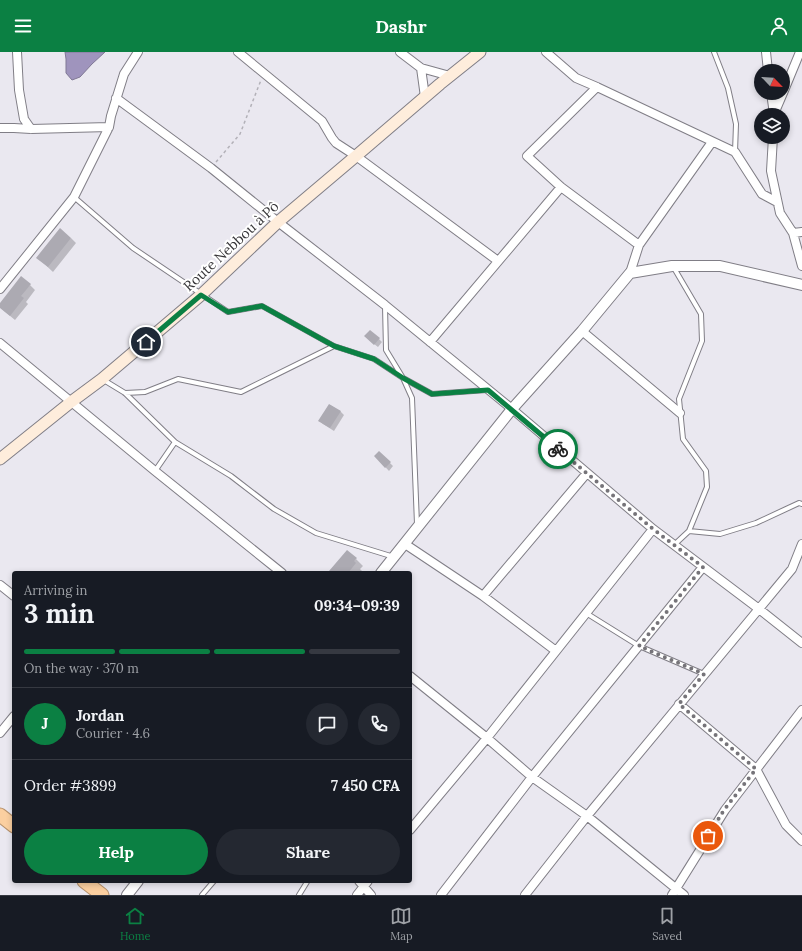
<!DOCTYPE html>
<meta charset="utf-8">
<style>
:root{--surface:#171b24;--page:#242831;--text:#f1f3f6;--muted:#9ea1a6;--line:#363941;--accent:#0b8043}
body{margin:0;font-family:Lora,serif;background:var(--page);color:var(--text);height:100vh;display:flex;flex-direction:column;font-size:15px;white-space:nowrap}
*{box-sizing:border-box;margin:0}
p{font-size:13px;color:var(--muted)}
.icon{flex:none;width:22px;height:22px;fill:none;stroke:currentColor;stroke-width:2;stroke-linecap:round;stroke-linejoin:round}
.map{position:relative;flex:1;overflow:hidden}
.panel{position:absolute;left:12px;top:519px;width:400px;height:312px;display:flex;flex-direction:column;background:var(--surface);border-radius:4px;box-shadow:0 2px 6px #0003}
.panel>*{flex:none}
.needle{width:26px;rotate:115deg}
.fabs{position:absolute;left:754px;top:12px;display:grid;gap:8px}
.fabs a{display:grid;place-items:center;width:36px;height:36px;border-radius:50%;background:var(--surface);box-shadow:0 2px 6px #0003;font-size:20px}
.pin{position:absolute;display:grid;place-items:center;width:34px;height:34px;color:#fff;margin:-17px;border:2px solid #fff;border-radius:50%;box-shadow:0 1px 4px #0007}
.courier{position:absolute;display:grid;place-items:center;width:40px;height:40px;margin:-20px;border:3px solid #0b8043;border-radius:50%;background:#fff;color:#222;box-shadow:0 1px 5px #0007}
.overview em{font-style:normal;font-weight:700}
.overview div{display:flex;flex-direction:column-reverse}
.overview{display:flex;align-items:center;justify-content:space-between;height:68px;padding:0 12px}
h1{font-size:26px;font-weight:700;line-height:30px}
.bar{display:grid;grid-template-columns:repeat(4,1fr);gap:6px 4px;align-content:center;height:48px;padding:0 12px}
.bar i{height:5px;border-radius:3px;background:var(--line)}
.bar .active{background:var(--accent)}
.bar p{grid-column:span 4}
.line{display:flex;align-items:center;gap:10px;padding:0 12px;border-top:1px solid var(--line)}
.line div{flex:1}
.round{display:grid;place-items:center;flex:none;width:42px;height:42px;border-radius:21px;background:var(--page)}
.primary-button{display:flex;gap:8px;margin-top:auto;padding:8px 12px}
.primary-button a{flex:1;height:46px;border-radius:24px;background:var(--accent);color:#fff;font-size:16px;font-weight:700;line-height:46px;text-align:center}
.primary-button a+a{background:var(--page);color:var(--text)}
header{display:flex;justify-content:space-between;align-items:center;height:52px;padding:0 12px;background:var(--accent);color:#fff;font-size:18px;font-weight:700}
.dock{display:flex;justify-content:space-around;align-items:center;height:56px;border-top:1px solid var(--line);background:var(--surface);font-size:11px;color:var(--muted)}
.dock a{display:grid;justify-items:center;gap:2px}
.dock .active{color:var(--accent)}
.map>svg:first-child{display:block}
.water{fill:#9f94bd;stroke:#807895}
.shadow{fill:#0003}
.building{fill:#acaab2}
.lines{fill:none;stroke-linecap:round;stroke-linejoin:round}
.service-casing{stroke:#807e86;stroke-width:6}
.minor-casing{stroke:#807e86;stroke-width:10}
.tertiary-casing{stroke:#807e86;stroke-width:12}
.secondary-casing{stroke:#807e86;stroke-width:13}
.trunk-casing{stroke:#b6926d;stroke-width:15}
.path{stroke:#b3b1b8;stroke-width:1.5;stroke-dasharray:3 3;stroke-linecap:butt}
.service{stroke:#fff;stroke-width:4}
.minor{stroke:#fff;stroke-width:8}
.tertiary{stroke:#fff;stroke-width:10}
.secondary{stroke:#feeddc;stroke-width:11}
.trunk{stroke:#fbcfa0;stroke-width:13}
.done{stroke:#767479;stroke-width:4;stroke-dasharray:0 7.2}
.route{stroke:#0b8043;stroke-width:5}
.labels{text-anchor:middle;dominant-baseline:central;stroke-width:4;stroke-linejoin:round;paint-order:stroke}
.street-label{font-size:14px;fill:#373639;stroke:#fff}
</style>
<header><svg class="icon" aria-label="menu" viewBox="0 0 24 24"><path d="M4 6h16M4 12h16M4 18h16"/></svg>Dashr<svg class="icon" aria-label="person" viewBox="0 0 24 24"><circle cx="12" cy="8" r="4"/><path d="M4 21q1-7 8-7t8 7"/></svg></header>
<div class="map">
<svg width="802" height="843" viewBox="0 0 802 843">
<rect width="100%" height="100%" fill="#eae8f0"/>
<path class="water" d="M65,0H105L92,12L80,25L72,28L66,21V7Z"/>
<path class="shadow" d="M71,186L76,191L53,220L38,206Z
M30,233L35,238L26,250L28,252L15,268L4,259L0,255V253Z
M379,287L382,290L378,295L369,288Z
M330,353L341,360L344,363L334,379L323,372L320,369Z
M379,400L393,414L389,419L375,404Z
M356,507L363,514L360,517L362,519L360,521H333Z"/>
<path class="building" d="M60,176L71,186L48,215L36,206Z
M21,224L31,232L21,244L24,246L10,264L0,256V251Z
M370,278L380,286L374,293L364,284Z
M329,352L341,359L330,376L318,369Z
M379,399L391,410L385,416L374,404Z
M347,498L357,506L354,509L356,511L348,521L346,519L345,521H332L329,519Z"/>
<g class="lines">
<g class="service-casing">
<path id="service" d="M714,0L728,36L736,72L735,100
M74,145L133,196L228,260L262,254L334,294
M674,216L701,262L702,289L679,347L683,387L706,419L707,435L689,479L674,493
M385,254L386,298L403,326L412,346L417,472
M102,327L125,341L175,390L155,419
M125,341L145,340L178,327L241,340L334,294L374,307L403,326L432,342L487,338
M175,390L231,424L274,457L316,481L394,505
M689,479L720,482L756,471L799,451L802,452
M586,561L639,594L704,622
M202,843L214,829
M299,843L307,830L306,829"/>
</g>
<g class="minor-casing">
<path id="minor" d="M17,0L19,38L24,67L31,77
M238,0L322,69L332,86L336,91L356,104L498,209
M400,0L421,16L450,24
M546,0L576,26L597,35L735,100L762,142L777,150
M766,0L768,19
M421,16L425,45
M597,35L527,104L561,135L639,193
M771,41L774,62
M783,41L800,0
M116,46L211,116L278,170L385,253L512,357L653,477L759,557L802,591
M774,62L783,41
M0,76H14L31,77L109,75
M773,85L771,119L780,161L793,181L802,214
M793,181L802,180
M630,221L639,193L712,90
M0,237L74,145L109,75L111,64L124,22L138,0
M582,279L680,361
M430,290L561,135
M0,291L155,419L282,521
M405,492L483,544L556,599
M0,533L14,544
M483,544L587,421
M410,624L487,686L532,725L587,764L684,843
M679,652L756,717L786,773L802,789
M0,681L14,664
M410,778L487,686L653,477
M359,829L371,843
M357,843L368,829
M441,843L532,725L703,515
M525,843L587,764L792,517L802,492
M672,843L725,758L802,658"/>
</g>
<g class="tertiary-casing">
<path id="tertiary" d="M381,521L512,357L582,279L630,221L672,214H720L802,233
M127,843L138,829"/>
</g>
<g class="secondary-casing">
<path id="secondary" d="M0,407L71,350L102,327L201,243L278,170L356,104L440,32L480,0"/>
</g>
<g class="trunk-casing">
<path id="trunk" d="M0,763L14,774
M84,829L102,843"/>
</g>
<path class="path" d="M216,110L240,82L261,28"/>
<use href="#service" class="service"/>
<use href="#minor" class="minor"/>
<use href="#tertiary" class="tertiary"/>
<use href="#secondary" class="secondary"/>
<use href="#trunk" class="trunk"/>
</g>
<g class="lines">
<path class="done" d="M558,397L653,477L703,515L639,594L704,622L679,652L756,717L724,758L708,784"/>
<path class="route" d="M146,290L201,243L228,260L262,254L334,294L374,307L403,326L432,342L488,338L558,397"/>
</g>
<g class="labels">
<g class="street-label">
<text transform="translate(231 194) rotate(-43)">Route Nebbou à Pô</text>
</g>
</g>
</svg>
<div class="fabs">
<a><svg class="needle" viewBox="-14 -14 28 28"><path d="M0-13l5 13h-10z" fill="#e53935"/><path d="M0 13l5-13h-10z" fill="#9ea1a6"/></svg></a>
<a><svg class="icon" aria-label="layers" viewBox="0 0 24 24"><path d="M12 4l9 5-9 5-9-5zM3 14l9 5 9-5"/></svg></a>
</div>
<div class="pin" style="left:708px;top:784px;background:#ea580c"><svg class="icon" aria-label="bag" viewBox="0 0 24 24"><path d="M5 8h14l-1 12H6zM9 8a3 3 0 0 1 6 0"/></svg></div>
<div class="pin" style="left:146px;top:290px;background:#1f2937"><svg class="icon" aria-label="home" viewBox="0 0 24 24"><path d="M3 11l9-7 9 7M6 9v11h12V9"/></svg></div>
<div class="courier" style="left:558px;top:397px"><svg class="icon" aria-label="bike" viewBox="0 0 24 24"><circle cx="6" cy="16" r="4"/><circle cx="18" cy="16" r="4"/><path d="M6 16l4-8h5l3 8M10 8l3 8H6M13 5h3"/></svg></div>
<section class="panel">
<div class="overview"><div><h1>3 min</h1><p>Arriving in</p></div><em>09:34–09:39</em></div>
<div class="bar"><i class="active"></i><i class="active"></i><i class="active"></i><i></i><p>On the way · 370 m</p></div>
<div class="line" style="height:72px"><b class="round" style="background:var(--accent);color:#fff">J</b><div><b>Jordan</b><p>Courier · 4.6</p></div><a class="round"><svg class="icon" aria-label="chat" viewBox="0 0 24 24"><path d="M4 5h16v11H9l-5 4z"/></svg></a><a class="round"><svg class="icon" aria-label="phone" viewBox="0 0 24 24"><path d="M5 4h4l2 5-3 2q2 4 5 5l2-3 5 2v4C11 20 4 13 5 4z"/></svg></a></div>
<div class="line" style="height:52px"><div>Order #3899</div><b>7 450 CFA</b></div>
<div class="primary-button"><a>Help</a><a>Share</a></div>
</section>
</div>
<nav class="dock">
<a class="active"><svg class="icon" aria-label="home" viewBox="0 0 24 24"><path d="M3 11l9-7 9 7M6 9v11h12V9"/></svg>Home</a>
<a><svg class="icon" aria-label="map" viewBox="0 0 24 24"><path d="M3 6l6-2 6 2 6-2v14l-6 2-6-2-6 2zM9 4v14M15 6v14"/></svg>Map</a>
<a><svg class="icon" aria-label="saved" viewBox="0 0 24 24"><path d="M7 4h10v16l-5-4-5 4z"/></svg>Saved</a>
</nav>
